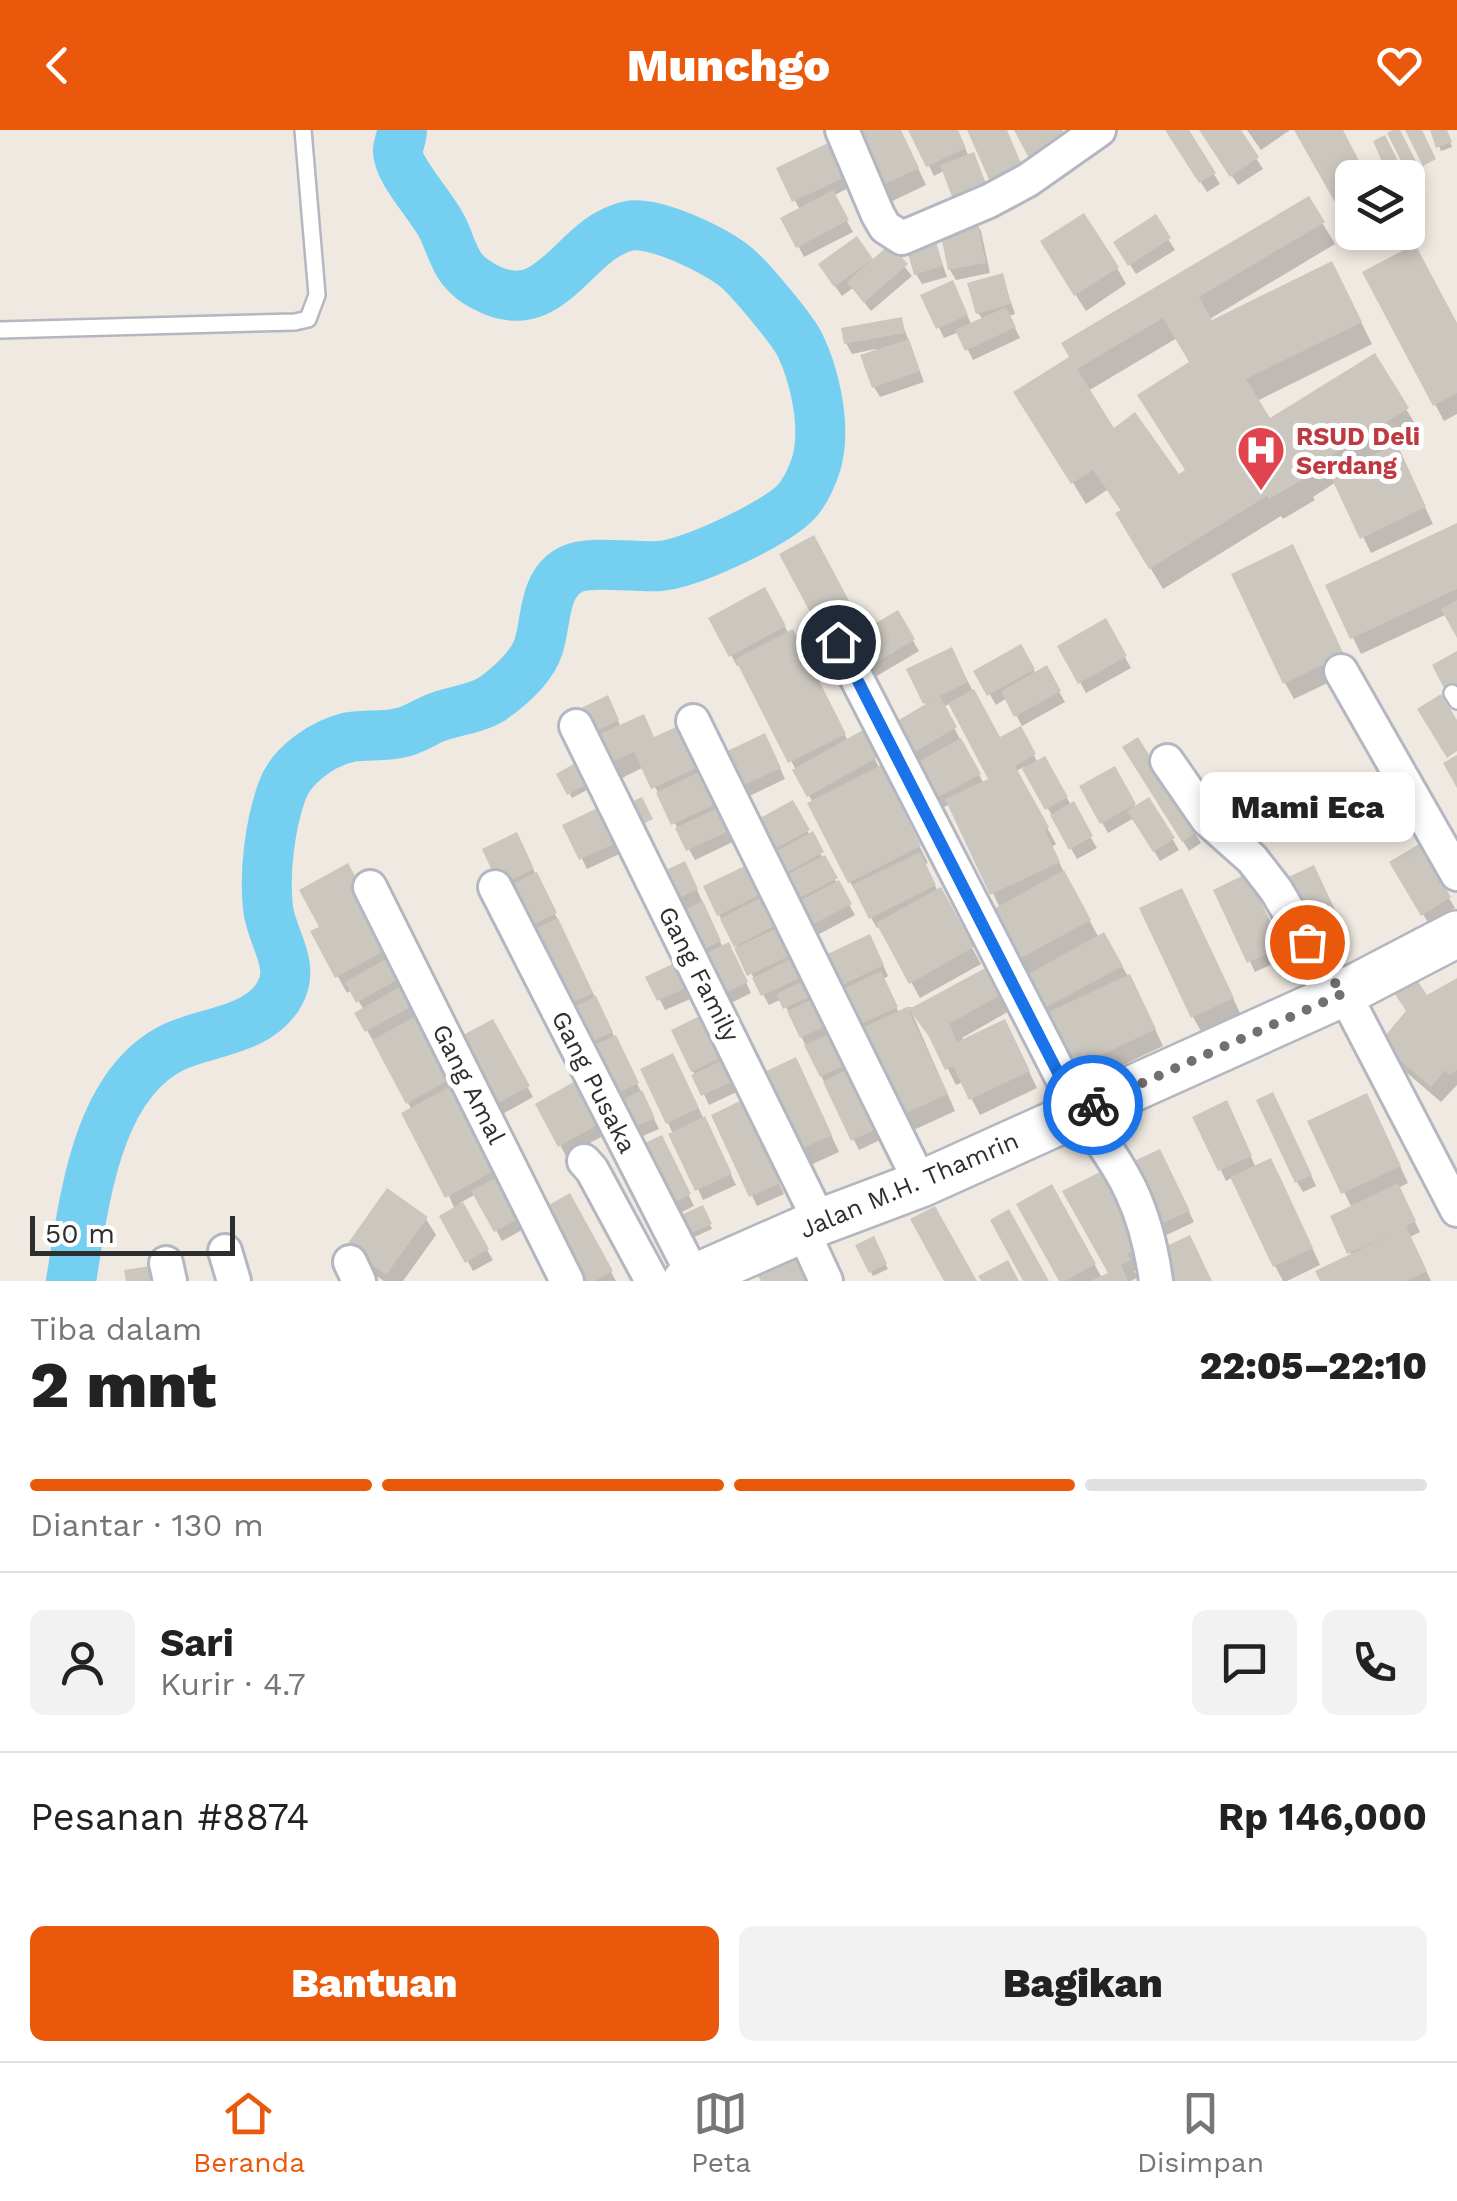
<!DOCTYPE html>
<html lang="id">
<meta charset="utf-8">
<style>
:root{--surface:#fff;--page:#f2f2f2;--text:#222;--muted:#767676;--line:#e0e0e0;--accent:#ea580c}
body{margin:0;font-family:"Work Sans",sans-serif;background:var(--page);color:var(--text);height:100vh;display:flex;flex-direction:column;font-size:38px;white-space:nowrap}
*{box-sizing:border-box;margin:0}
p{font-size:32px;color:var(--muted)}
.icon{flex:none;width:55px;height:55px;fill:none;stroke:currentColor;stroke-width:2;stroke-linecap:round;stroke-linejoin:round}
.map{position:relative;height:1151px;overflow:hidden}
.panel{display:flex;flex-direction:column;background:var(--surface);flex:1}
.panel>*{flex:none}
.buttons{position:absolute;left:1335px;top:30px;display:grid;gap:20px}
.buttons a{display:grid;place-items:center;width:90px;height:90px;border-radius:15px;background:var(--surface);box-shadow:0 5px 15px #0003;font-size:50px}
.scale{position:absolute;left:30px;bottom:25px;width:205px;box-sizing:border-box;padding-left:10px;border:5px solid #2e2e2e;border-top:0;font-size:28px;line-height:35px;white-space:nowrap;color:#2e2e2e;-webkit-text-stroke:8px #fff;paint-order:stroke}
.pin{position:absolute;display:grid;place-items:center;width:85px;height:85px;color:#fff;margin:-42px;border:5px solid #fff;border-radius:50%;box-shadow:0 2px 10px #0007}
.courier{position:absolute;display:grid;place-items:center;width:100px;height:100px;margin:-50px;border:8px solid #1a73e8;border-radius:50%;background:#fff;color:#222;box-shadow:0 2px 12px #0007}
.bubble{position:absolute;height:70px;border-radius:15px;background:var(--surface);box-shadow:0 5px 15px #0003;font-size:32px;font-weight:800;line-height:70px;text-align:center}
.overview em{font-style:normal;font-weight:800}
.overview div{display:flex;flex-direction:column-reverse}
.overview{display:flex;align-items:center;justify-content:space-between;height:170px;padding:0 30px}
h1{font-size:65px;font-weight:800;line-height:75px}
.bar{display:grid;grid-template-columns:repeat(4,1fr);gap:15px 10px;align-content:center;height:120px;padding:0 30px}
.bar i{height:12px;border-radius:8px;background:var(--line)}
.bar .current{background:var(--accent)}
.bar p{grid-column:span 4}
.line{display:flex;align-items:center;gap:25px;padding:0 30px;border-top:2px solid var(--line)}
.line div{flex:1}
.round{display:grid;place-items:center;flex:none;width:105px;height:105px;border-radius:15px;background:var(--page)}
.action{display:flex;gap:20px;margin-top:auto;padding:20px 30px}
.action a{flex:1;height:115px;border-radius:15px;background:var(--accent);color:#fff;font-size:40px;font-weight:800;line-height:115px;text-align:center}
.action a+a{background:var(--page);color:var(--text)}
header{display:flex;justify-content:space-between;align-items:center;height:130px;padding:0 30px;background:var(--accent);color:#fff;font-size:45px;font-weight:800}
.dock{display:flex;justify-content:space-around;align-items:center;height:140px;border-top:2px solid var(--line);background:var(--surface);font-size:28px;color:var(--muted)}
.dock a{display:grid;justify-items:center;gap:5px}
.dock .current{color:var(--accent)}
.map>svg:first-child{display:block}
.shadow{fill:#0003;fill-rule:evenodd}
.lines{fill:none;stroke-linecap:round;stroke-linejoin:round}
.river{stroke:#75cff0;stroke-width:50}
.building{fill:#cbc7bf;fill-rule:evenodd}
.lane-casing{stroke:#b4b7c1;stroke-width:20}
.street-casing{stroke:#b4b7c1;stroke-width:38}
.secondary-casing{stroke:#b4b7c1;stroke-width:50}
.lane{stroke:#fff;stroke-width:15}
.street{stroke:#fff;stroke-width:32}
.secondary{stroke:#fff;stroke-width:45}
.done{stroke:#726f6d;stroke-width:10;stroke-dasharray:0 18}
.route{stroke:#1a73e8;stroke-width:12}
.labels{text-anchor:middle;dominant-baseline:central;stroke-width:10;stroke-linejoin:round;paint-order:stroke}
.health-label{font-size:25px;font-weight:bold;fill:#be3a42;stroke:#fff;text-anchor:start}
.street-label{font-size:25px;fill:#2e2e2e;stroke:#fff}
</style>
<header><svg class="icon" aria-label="back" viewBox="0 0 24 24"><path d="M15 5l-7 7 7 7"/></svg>Munchgo<svg class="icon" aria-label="heart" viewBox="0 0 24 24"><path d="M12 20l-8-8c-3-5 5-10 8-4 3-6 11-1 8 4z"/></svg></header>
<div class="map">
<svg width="1457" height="1151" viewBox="0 0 1457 1151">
<rect width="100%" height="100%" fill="#efe9e1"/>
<path class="shadow" d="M900,0L926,55L884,75L875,59Z
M911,0H957L969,27L934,46Z
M1167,0H1186L1220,54L1207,62Z
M1201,0H1238L1263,39L1238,55Z
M1247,0H1290L1261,20Z
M1433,0H1446L1452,17L1441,21Z
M833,27L848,58L833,66L853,102L804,127L784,89L800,80L779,40Z
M1352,48V90L1349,92L1326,52Z
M1308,69L1335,114L1208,190L1212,193L1343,156L1372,214L1257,271L1269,291L1406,279L1419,300L1395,315L1433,394L1371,423L1336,352L1313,367L1315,370L1283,389L1281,386L1163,459L1118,384L1122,382L1107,360L1086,374L1017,263ZM1177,208L1192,233L1188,341L1179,347L1114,301L1088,261Z
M1155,88L1175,120L1136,144L1116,113Z
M975,91L981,101L990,143L956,150L950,140Z
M933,107L947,147L922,154L916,144Z
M857,110L873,133L890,118L912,146L871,181L853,158L842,166L827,145Z
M1052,128L1117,138L1126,154L1086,181Z
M1365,143L1457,197V284L1444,291Z
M1002,146L1015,184L1009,186L1020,208L973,230L959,202L944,208L924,166L958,164L972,196L983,190L978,183Z
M901,190L924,252L880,267L874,257L876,219L852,224L846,213Z
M1457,395V503L1447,484L1361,524L1328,457Z
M822,424L864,503L897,483L919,521L870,550L832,516L783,425Z
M1301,433L1351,542L1294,569L1285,553Z
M764,461L789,504L801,519L848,611L862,604L928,733L925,734L938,762L941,761L981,834L920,868L880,796L877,798L850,752L811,674L813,673L741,534L737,536L712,489Z
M1105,491L1131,538L1086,563L1060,516Z
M1020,518L1036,544L1046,539L1065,572L1022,596L1007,568L996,575L977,542Z
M957,531L1008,627L1020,599L1038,633L1044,630L1097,718L1077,729L1024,637L1016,641L1056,714L1052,717L1067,749L1099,808L1104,806L1138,863L1163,916L1075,958L1049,885L993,782L1000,778L950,674L934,682L920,633L897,594L927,577L910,540ZM951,573L992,650L984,654L943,577Z
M612,578L621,597L655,610L684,596L739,709L695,730L644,637L616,651L589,605Z
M1137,610L1201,713L1189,721L1125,618Z
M770,616L785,649L741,670L735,659Z
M1114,639L1136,678L1149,670L1179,720L1160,731L1134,688L1108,703L1082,657Z
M559,645L596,655L572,668Z
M792,674L855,785L810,809L756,693Z
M609,676L630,719L587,739L566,696Z
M522,716L659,999L634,1010L504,761Z
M1418,717L1455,778L1429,794L1392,733Z
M347,736L417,886L414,888L527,1097L502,1111L476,1064L460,1073L493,1130L473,1141L443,1087L455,1080L412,980L358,884L364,880L352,860L347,863L313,802L322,797Z
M750,737L884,1008L859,1020L782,869L769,875L719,785Z
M690,744L723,818L728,815L751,863L725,876L675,770Z
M1319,749L1347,808L1317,822Z
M1253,757L1286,828L1255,842L1216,761Z
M1190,777L1241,885L1202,903L1193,887Z
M875,817L888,846L883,849L899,883L914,879L988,839L1011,880L962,908L964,911L1013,908L1037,958L980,985L963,952L956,955L936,915L912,883L955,981L905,1004L836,858Z
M680,833L697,866L665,880L649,848Z
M1457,851V955L1441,972L1392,930L1426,868Z
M707,885L745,958L709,975L674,901Z
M492,892L533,967L499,986L457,911Z
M678,936L736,1055L703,1070L668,993Z
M804,946L839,1022L804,1038L794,1022Z
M583,950L612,1001L566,1026L538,975Z
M1278,975L1316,1056L1303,1062L1297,1052Z
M1375,982L1408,1053L1398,1058L1420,1102L1410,1107L1431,1151H1323L1352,1126L1333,1087L1352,1078L1310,993Z
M747,984L784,1064L757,1076L714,986Z
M1231,984L1256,1038L1280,1047L1320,1135L1287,1151H1283L1275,1136L1233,1047L1226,1051L1196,988Z
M666,1018L694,1076L668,1089Z
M1165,1032L1194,1092L1158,1109Z
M1105,1042L1149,1134L1134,1141L1138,1147L1131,1151H1062L1052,1057L1102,1148L1111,1144Z
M569,1066L616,1151H581Z
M702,1078L712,1099L681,1113Z
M426,1089L436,1105L403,1151H384L358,1133Z
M873,1109L888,1139L873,1146L858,1116Z"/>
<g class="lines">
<path class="river" d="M71,1151C84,1075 95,953 176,916C210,901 260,900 280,863C296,834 271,807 268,778C264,741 270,695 282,661C291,635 323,613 350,607C366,604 383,607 399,603C412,601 423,593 435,588C453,581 476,579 492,569C509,557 531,538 538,518C547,493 542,453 572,439C590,430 638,438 660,436C690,434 772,395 794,374C806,363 817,337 819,321C824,288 814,244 800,215C792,199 751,150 737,138C717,121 654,90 628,96C573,108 552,193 485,157C476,152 469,148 462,139C452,126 449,109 441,95C430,74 396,39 398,19C399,13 402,6 402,0"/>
</g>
<path class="building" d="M846,0H901L919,38L872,60Z
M908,0H958L966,18L926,37Z
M967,0H1007L1024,40L991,54Z
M1014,0H1062L1068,11L1031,32Z
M1165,0H1189L1216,43L1199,53Z
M1199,0H1241L1259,27L1230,47Z
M1294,0H1343L1368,48H1352V77L1341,83Z
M1392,0H1400L1418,35L1406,41L1387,3Z
M1405,0H1422L1436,29L1423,36Z
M1430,0H1447L1452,12L1436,18Z
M1385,5L1404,43L1395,48H1389L1373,11Z
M828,13L845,47L792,72L776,38Z
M974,22L988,59L954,72L940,35Z
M833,60L849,90L796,118L780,88Z
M1309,66L1325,92L1199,167L1212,190L1332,131L1362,192L1246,249L1270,288L1375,223L1409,278L1302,344L1305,348L1269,369L1267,366L1149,439L1115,383L1121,380L1093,340L1071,354L1013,262L1069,227L1061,213ZM1163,188L1189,232L1137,265L1185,340L1179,344L1135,282L1114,298L1077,239Z
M1084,83L1119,137L1074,166L1040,111Z
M1156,84L1171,108L1128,136L1113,112Z
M976,88L986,133L948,140L939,96Z
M934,104L943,136L914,145L905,113Z
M857,106L873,129L890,114L908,134L864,173L847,152L870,131L834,157L818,134Z
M1415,114L1457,193V263L1433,276L1362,142Z
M1003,143L1011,174L976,184L967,153Z
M953,150L968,185L936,199L920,165Z
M1006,177L1016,197L965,221L955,200Z
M902,187L905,203L844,214L841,198Z
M909,209L920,241L872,258L860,225Z
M1397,314L1426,377L1360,409L1330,345Z
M1457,393V459L1350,509L1325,455Z
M814,405L855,482L820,501L779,424Z
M1293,414L1344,525L1283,554L1231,444Z
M765,457L786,496L729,527L708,488Z
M1457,470V508L1441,479Z
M898,480L915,509L862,542L844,512Z
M1106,488L1127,526L1078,554L1057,516Z
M793,499L846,604L788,633L735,529Z
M1021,514L1035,539L987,566L973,541Z
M952,517L968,552L940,566L957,597L912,624L894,593L934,569L923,574L906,539Z
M1457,521V560L1448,566L1432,535Z
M1047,535L1061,561L1014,587L1001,561Z
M974,559L1000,607L1021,596L1036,624L1015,636L1049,697L1045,700L1060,732L990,765L945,669L988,649L948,573Z
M1441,564L1457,590V621L1447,628L1417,579Z
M608,565L619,590L586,606L575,581Z
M644,584L654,607L685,593L705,634L651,659L634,622L604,636L591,608Z
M863,600L878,627L807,667L792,640Z
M765,603L781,638L733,660L717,626Z
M1138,607L1197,702L1182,712L1122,617Z
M961,608L981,644L926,674L907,638Z
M1457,625V658L1443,633Z
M1045,626L1068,667L1045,680L1022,639Z
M584,628L596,650L567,665L556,644Z
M881,635L921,716L848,753L807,673Z
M1115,636L1136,674L1100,694L1079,656Z
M703,640L718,673L671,695L656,663Z
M642,667L653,689L635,698L625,675Z
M1149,667L1175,708L1153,722L1127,681Z
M793,670L810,700L769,722L753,692Z
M1074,671L1093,706L1069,720L1050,685Z
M610,672L627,708L579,730L562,695Z
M724,675L735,698L686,721L675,698Z
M813,701L824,722L779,747L768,726Z
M517,702L534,739L499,756L482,719Z
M1419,714L1451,767L1421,786L1389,732Z
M920,722L936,755L869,789L852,755Z
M825,725L838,748L788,774L776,750Z
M685,731L698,759L673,771L660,743Z
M348,733L393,816L335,848L310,801L319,797L299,760Z
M751,733L764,763L717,786L703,756Z
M1314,735L1343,797L1308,813L1280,751Z
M1064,740L1091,790L1017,830L990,781Z
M537,742L557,783L520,801L500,760Z
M1248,743L1282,817L1247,833L1213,760Z
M839,750L852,774L802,800L790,776Z
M941,757L974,817L909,854L876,793Z
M1182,758L1234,868L1191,888L1139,778Z
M772,761L787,789L734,817L720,789Z
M703,771L721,811L690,826L672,786Z
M558,788L593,863L563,877L525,803Z
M786,794L798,822L747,846L734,818Z
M1104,802L1123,836L1043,879L1025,846Z
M870,804L884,835L834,859L819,828Z
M729,812L732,818L728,820L732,819L748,852L717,867L698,827Z
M393,825L404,846L356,873L345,852Z
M799,825L808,844L761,866L752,848Z
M681,830L693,855L657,871L645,847Z
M989,836L1004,863L949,894L957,912L1005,889L1030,941L969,970L953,936L945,940L928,905L907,877H913Z
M1409,838L1427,865L1457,848V940L1449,945L1445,940L1431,957L1379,913L1406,881L1387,852Z
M881,841L898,877L854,897L837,862Z
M1130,844L1156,899L1064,943L1038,887Z
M811,847L818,863L783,879L776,864Z
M403,855L414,875L365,902L354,883Z
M596,866L613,902L582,916L566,881Z
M819,866L832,893L800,908L787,881Z
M907,877L948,964L893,989L853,902Z
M708,882L728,924L691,942L671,900Z
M416,886L450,949L406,974L372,910Z
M493,889L530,956L491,977L454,910Z
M834,902L849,933L820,947L804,915Z
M616,905L639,953L607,968L584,920Z
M673,923L699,978L666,994L640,939Z
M732,926L742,947L701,966L691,945Z
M796,927L832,1005L792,1023L756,946Z
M852,937L880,997L851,1011L823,952Z
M584,946L608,989L558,1017L535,974Z
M456,953L499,1038L445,1068L401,983Z
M642,960L655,988L626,1001L613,974Z
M1273,962L1312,1045L1295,1053L1256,970Z
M1367,963L1401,1036L1341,1064L1307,991Z
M742,970L781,1053L749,1067L711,985Z
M1227,970L1252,1026L1218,1041L1192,987Z
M705,986L732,1044L695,1061L668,1004Z
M662,1005L691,1064L660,1080L630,1020Z
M1160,1019L1190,1081L1150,1099L1121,1037Z
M1271,1028L1313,1118L1273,1137L1230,1047Z
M1106,1039L1142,1117L1127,1124L1131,1130L1121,1135L1128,1151H1090L1108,1143L1062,1061Z
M501,1045L524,1086L494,1102L471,1061Z
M1398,1053L1416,1091L1406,1096L1427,1141L1407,1151H1320L1315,1141L1392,1104L1347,1124L1330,1086Z
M1052,1054L1096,1134L1065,1151H1059L1016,1074Z
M387,1058L428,1087L386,1145L346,1116Z
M570,1063L613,1141L595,1151H578L540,1080Z
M463,1072L489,1119L465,1133L439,1086Z
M703,1075L712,1094L677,1110L668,1091Z
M935,1076L977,1151H944L910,1089Z
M1009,1079L1049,1151H1023L990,1090Z
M1190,1105L1212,1151H1167L1154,1122Z
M874,1106L887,1134L869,1143L855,1115Z
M810,1121L824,1151H761L758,1146Z
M1008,1130L1019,1151H981L978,1146Z
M164,1134L167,1151H126L124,1140Z"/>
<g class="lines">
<g class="lane-casing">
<path id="lane" d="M0,200L295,192L308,189L317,165L303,0
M1452,563L1457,571"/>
</g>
<g class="street-casing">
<path id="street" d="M842,0L878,85L885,97L902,108L989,71L1028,50L1099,0
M838,512L1079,981C1124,1039 1146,1077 1156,1151
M1341,541L1457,744
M693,591L921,1054
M576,596L820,1092
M1167,631L1207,689L1252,729L1276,760L1322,838L1344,863L1457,1080
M370,757L567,1151
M495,757L694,1147
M584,1031L592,1040L652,1151
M802,1099L826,1151
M225,1121L234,1151
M350,1132L359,1151
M166,1133L170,1151"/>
</g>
<g class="secondary-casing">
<path id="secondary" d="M686,1151L820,1092L921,1054L1344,863L1457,804"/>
</g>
<use href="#lane" class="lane"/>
<use href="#street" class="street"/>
<use href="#secondary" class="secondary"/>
</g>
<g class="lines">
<path class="done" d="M1093,975L1344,863L1322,838L1307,812"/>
<path class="route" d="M838,512L1078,982L1093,975"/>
</g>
<defs>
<g id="hospital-pin" transform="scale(2.5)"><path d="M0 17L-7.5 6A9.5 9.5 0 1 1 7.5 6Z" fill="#e0444e" stroke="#fff"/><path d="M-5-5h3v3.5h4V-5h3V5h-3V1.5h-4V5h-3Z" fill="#fff"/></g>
</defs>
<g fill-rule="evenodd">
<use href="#hospital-pin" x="1261" y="320"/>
</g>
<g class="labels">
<g class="health-label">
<text x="1296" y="306">RSUD Deli<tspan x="1296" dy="29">Serdang</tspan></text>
</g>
<g class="street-label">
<text transform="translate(699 844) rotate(63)">Gang Family</text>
<text transform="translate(594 952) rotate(63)">Gang Pusaka</text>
<text transform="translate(469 954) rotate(63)">Gang Amal</text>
<text transform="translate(909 1055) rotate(-23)">Jalan M.H. Thamrin</text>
</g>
</g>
</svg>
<div class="buttons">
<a><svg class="icon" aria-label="layers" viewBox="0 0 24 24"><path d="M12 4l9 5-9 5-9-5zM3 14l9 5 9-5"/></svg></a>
</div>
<div class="scale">50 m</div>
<div class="pin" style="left:1307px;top:812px;background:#ea580c"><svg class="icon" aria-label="bag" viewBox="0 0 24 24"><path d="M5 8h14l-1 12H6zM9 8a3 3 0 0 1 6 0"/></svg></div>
<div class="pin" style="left:838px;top:512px;background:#1f2937"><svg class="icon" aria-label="home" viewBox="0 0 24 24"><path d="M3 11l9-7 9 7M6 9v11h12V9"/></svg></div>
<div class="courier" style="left:1093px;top:975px"><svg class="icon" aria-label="bike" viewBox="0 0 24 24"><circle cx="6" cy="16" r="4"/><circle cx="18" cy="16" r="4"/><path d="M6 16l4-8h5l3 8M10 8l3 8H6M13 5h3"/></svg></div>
<div class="bubble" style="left:1200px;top:642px;width:215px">Mami Eca</div>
</div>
<section class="panel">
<div class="overview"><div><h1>2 mnt</h1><p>Tiba dalam</p></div><em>22:05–22:10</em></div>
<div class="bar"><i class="current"></i><i class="current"></i><i class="current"></i><i></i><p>Diantar · 130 m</p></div>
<div class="line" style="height:180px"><a class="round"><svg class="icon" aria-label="person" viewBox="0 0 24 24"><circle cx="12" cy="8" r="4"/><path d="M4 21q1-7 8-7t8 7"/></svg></a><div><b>Sari</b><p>Kurir · 4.7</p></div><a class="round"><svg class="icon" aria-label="chat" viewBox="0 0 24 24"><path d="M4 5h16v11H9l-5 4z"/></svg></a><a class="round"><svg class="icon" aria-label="phone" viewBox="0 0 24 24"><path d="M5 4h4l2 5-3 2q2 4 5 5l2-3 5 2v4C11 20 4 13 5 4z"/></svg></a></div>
<div class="line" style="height:130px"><div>Pesanan #8874</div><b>Rp 146,000</b></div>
<div class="action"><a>Bantuan</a><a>Bagikan</a></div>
</section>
<nav class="dock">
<a class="current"><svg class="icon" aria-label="home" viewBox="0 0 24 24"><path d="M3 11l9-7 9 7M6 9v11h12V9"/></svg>Beranda</a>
<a><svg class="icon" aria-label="map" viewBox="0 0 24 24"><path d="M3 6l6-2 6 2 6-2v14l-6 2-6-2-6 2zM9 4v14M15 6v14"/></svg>Peta</a>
<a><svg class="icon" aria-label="saved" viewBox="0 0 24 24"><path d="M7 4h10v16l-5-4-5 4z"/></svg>Disimpan</a>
</nav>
